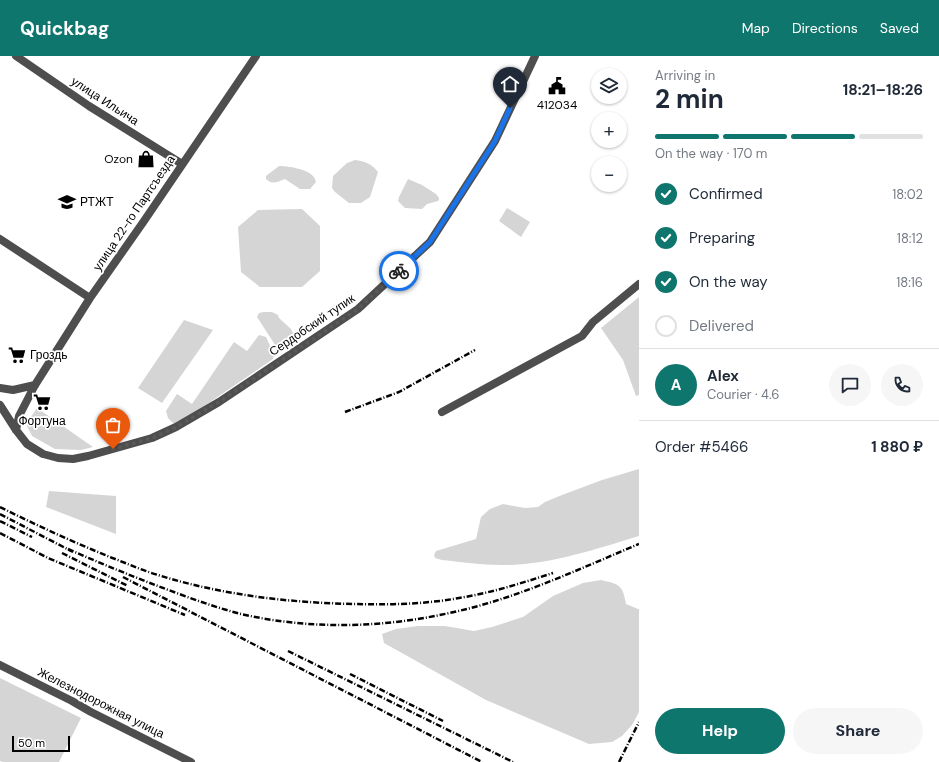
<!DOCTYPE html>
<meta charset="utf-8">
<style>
:root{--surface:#fff;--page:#f6f6f7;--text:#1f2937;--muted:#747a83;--line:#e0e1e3;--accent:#0f766e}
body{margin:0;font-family:"DM Sans",sans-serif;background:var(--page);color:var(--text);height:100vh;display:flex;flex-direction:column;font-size:15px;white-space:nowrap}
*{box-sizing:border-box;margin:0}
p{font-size:13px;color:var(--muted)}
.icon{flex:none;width:22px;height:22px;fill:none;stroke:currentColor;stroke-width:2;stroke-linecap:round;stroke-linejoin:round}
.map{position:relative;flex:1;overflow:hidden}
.sheet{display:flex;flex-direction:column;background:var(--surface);width:300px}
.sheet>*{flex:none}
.tools{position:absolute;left:591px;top:12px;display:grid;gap:8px}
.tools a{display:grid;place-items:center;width:36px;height:36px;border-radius:50%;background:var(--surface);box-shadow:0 1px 3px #0004;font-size:20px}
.scale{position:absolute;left:12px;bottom:10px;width:58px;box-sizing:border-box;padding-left:4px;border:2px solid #000;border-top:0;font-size:11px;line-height:14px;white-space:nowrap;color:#000;-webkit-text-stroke:3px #fff;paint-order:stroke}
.pin{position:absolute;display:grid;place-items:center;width:34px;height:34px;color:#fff;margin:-41px -17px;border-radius:50% 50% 50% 0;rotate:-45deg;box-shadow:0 0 4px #0007}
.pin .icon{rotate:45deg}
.courier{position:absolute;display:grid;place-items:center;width:40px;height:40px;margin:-20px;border:3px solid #1a73e8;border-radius:50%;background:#fff;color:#222;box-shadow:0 1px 5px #0007}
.headline em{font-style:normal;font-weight:700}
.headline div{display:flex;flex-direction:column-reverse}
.headline{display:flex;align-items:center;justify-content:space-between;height:68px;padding:0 16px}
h1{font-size:26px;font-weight:700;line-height:30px}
.bar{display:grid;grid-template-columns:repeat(4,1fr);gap:6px 4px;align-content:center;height:48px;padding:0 16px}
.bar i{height:5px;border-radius:3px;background:var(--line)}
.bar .on{background:var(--accent)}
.bar p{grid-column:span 4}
.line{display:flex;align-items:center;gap:10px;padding:0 16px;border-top:1px solid var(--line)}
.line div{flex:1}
.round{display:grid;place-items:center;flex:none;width:42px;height:42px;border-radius:21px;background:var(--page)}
ol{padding:0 16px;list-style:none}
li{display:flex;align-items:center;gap:12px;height:44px}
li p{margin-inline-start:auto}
li .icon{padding:4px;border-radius:50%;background:var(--accent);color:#fff;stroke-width:4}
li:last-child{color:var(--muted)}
li i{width:22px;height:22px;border:2px solid var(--line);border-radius:50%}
.cta{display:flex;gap:8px;margin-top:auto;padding:8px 16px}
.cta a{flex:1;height:46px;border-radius:24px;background:var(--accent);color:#fff;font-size:16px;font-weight:700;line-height:46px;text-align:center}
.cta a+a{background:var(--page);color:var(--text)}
header{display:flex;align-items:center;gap:24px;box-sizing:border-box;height:56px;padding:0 20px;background:var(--accent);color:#fff}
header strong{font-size:19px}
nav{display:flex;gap:22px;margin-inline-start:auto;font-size:14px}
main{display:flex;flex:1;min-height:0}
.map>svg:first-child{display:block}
.green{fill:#d5d5d5}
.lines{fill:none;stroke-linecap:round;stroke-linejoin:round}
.minor{stroke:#4e4e4e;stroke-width:8}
.rail{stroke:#000;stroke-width:2.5;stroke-dasharray:6 2 1 2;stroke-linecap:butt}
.done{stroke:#595959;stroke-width:4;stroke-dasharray:0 7.2}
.route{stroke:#1a73e8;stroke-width:5}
.labels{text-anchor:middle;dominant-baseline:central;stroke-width:3.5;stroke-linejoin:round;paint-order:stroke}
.street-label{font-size:12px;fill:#000;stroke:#fff}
.poi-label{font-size:12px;fill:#000;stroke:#fff}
</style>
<header>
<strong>Quickbag</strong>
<nav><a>Map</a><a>Directions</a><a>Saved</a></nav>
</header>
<main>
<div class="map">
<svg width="639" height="706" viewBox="0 0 639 706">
<rect width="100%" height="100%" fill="#fff"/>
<path class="green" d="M355,104C365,105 372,108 378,116L370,141L361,147H349L335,136L332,132L333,120L347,107Z
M279,110C288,110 307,113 313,120C315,122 315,124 316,126L310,133H300L285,123C277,126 272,129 266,123V120Z
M408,123L422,129L436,138L439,142V144L438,145L427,148L422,153L405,152L398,145L399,141Z
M507,152L530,166L521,181L499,165Z
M302,153L320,170V215L302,231H260L241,216L238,171L258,154Z
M639,241V339L636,340L623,304L601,272Z
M264,256H272L278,259L279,262L291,273L297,285L279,295L257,261L259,257Z
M184,264L213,274L162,347L138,332Z
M259,279L266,281L274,298L273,303L197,355L174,368L168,362L166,355L177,338L192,348L234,286L247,295Z
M37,352L93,391L81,394L55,393L32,380L26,368Z
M639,413V480C596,493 546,510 501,509C481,509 462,506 442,504L435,502L434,499L436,495L476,483L481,461L490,453L503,448L525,452L538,451L545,446L562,439L602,424Z
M49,435L116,440V478L46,451Z
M601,524C619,528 623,529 626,548L638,553H639V656L632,669L622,680L612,686L589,688L486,644L384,587L382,578L396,573L418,570H445L474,575L492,571L523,561L553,540L583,527Z
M0,622L81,662L59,706H3L0,705Z"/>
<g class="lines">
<path class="minor" d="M16,0L89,50L182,108
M0,183L90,242
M0,332L13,334L35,329
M0,349L16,374L27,388L43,398L58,402L73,403L88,400L152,382L176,371L219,346L358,253L430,186L495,85L535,0
M442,356L582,280L593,266L639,228
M16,374L19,360L35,329L90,242L144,165L256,0
M0,609L72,645L91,656L191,706"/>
<path class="rail" d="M345,356L399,336L475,294
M0,451C36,469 73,486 110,501C126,507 141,514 158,519C222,539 290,547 357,548C391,549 426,548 459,542C491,537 522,527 553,517
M0,458L73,496
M0,465L32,481
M0,477L48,502L185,559
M68,493C95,505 122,516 150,527C179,538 210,550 241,558C311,574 384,572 454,556C518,542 579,513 639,488
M62,497L128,530
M123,521L482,706
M288,595L513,706
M350,618L443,665
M619,706L639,666"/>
</g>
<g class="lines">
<path class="done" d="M113,393L152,382L176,371L219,346L358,253L399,215"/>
<path class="route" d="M399,215L430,186L495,85L510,52"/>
</g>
<defs>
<g id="civic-bare" transform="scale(1.38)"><path d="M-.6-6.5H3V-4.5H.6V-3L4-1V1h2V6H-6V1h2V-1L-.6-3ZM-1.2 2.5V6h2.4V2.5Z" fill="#000" stroke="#fff" stroke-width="2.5" paint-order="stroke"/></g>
<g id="shop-bare" transform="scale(1.38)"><path d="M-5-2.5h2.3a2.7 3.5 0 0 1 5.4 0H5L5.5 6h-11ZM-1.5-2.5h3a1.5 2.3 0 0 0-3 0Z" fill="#000" stroke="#fff" stroke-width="2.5" paint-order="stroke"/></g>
<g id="university-bare" transform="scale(1.38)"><path d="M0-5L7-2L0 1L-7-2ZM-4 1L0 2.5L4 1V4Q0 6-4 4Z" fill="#000" stroke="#fff" stroke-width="2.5" paint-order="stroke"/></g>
<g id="supermarket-bare" transform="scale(1.38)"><path d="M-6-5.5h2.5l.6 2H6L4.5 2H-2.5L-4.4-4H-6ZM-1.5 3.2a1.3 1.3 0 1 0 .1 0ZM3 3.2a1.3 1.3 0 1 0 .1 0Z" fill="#000" stroke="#fff" stroke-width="2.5" paint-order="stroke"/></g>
</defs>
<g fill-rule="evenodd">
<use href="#civic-bare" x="557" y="30"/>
<use href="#shop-bare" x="146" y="103"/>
<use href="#university-bare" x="67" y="146"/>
<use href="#supermarket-bare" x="17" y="299"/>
<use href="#supermarket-bare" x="42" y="346"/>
</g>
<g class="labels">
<g class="street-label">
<text transform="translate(105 45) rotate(33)">улица Ильича</text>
<text transform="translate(134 157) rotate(-56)">улица 22-го Партсъезда</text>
<text transform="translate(312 269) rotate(-34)">Сердобский тупик</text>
<text transform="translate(101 647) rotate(27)">Железнодорожная улица</text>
</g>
<g class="poi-label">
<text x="557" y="49">412034</text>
<text x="133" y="103" text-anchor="end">Ozon</text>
<text x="80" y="146" text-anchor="start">РТЖТ</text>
<text x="30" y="299" text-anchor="start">Гроздь</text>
<text x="42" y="365">Фортуна</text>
</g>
</g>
</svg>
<div class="tools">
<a><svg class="icon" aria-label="layers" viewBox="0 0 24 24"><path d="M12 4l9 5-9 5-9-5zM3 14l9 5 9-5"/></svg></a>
<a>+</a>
<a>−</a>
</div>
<div class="scale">50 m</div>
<div class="pin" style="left:113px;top:393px;background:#ea580c"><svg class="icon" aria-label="bag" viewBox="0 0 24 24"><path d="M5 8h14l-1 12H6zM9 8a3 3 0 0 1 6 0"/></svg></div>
<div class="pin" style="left:510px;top:52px;background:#1f2937"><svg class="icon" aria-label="home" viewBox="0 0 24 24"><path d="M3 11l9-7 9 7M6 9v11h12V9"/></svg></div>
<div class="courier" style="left:399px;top:215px"><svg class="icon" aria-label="bike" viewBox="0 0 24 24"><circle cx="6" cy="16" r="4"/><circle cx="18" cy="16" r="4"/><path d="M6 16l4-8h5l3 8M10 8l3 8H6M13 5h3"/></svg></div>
</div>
<section class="sheet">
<div class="headline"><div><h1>2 min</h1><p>Arriving in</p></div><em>18:21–18:26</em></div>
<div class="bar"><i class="on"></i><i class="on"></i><i class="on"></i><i></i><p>On the way · 170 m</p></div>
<ol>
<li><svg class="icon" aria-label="check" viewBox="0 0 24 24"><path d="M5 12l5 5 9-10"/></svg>Confirmed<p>18:02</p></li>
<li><svg class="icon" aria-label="check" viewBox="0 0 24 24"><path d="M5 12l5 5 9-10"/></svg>Preparing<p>18:12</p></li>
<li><svg class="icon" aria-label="check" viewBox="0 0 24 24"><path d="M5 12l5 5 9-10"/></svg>On the way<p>18:16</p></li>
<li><i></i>Delivered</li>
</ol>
<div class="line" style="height:72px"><b class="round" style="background:var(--accent);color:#fff">A</b><div><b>Alex</b><p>Courier · 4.6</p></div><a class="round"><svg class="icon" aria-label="chat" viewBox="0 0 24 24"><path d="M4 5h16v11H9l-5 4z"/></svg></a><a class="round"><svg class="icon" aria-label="phone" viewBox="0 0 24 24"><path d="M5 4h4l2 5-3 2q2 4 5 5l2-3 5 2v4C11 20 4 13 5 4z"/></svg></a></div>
<div class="line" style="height:52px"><div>Order #5466</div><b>1 880 ₽</b></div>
<div class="cta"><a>Help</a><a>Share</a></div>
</section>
</main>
